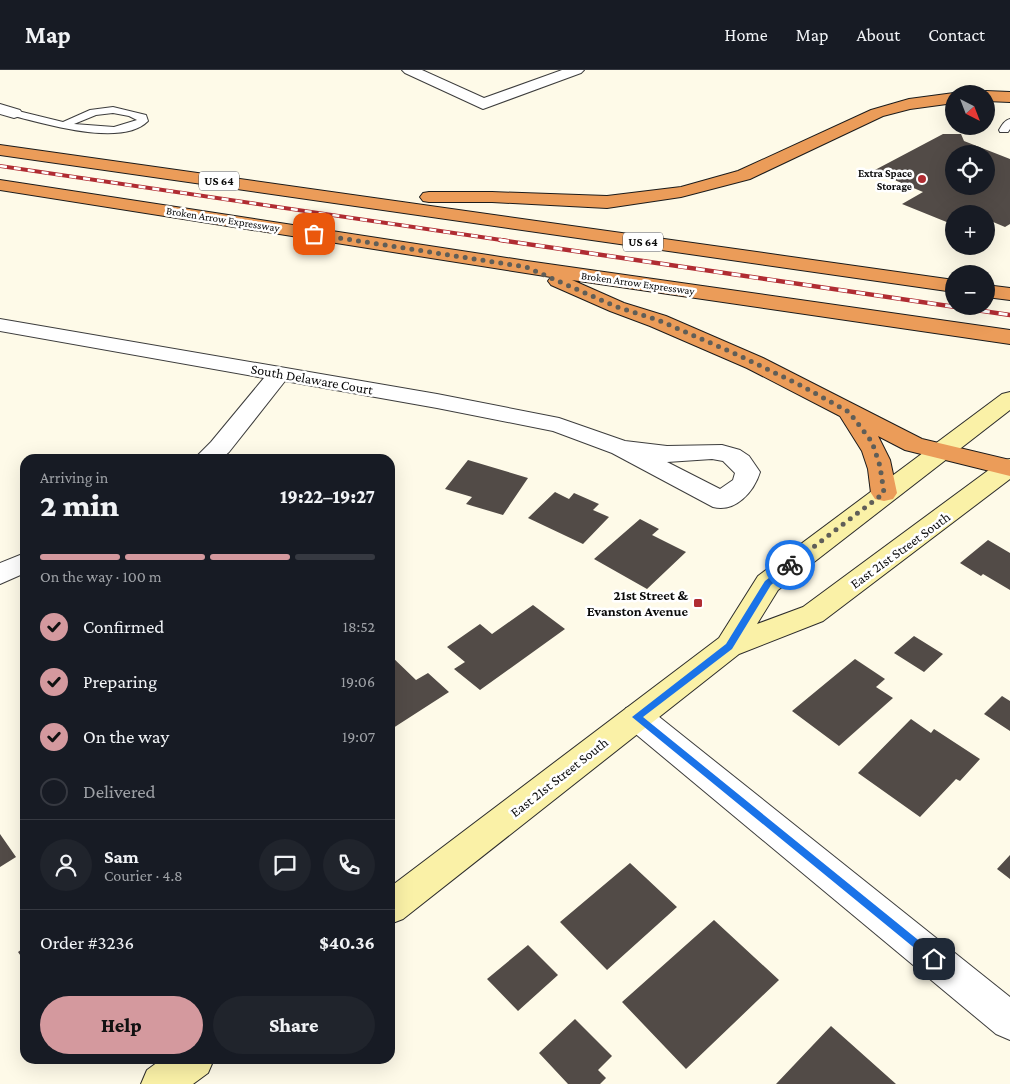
<!DOCTYPE html>
<meta charset="utf-8">
<style>
:root{--surface:#171b24;--page:#20242c;--text:#f1f3f6;--muted:#9ea1a6;--line:#363941;--accent:#d4999e}
body{margin:0;font-family:"Crimson Pro",serif;background:var(--page);color:var(--text);height:100vh;display:flex;flex-direction:column;font-size:19px;white-space:nowrap}
*{box-sizing:border-box;margin:0}
p{font-size:16px;color:var(--muted)}
.icon{flex:none;width:28px;height:28px;fill:none;stroke:currentColor;stroke-width:2;stroke-linecap:round;stroke-linejoin:round}
.map{position:relative;flex:1;overflow:hidden}
.sheet{position:absolute;left:20px;top:384px;width:375px;height:610px;display:flex;flex-direction:column;background:var(--surface);border-radius:15px;box-shadow:0 5px 20px #0002}
.sheet>*{flex:none}
.needle{width:32px;rotate:138deg}
.buttons{position:absolute;left:945px;top:15px;display:grid;gap:10px}
.buttons a{display:grid;place-items:center;width:50px;height:50px;border-radius:50%;background:var(--surface);box-shadow:0 5px 20px #0002;font-size:25px}
.pin{position:absolute;display:grid;place-items:center;width:42px;height:42px;color:#fff;margin:-21px;border-radius:10px;box-shadow:0 2px 8px #0006}
.courier{position:absolute;display:grid;place-items:center;width:50px;height:50px;margin:-25px;border:4px solid #1a73e8;border-radius:50%;background:#fff;color:#222;box-shadow:0 1px 6px #0007}
.head em{font-style:normal;font-weight:800}
.head div{display:flex;flex-direction:column-reverse}
.head{display:flex;align-items:center;justify-content:space-between;height:85px;padding:0 20px}
h1{font-size:32px;font-weight:800;line-height:38px}
.bar{display:grid;grid-template-columns:repeat(4,1fr);gap:8px 5px;align-content:center;height:60px;padding:0 20px}
.bar i{height:6px;border-radius:4px;background:var(--line)}
.bar .active{background:var(--accent)}
.bar p{grid-column:span 4}
.line{display:flex;align-items:center;gap:12px;padding:0 20px;border-top:1px solid var(--line)}
.line div{flex:1}
.round{display:grid;place-items:center;flex:none;width:52px;height:52px;border-radius:26px;background:var(--page)}
ol{padding:0 20px;list-style:none}
li{display:flex;align-items:center;gap:15px;height:55px}
li p{margin-inline-start:auto}
li .icon{padding:5px;border-radius:50%;background:var(--accent);color:#111;stroke-width:4}
li:last-child{color:var(--muted)}
li i{width:28px;height:28px;border:2px solid var(--line);border-radius:50%}
.primary-button{display:flex;gap:10px;margin-top:auto;padding:10px 20px}
.primary-button a{flex:1;height:58px;border-radius:30px;background:var(--accent);color:#111;font-size:20px;font-weight:800;line-height:58px;text-align:center}
.primary-button a+a{background:var(--page);color:var(--text)}
header{display:flex;align-items:center;gap:30px;box-sizing:border-box;height:70px;padding:0 25px;background:var(--surface);border-bottom:1px solid var(--line)}
header strong{font-size:24px}
nav{display:flex;gap:28px;margin-inline-start:auto;font-size:18px}
.map>svg:first-child{display:block}
.building{fill:#524b47;fill-rule:evenodd}
.lines{fill:none;stroke-linecap:round;stroke-linejoin:round}
.service-casing{stroke:#3d3d3d;stroke-width:2}
.minor-casing{stroke:#3d3d3d;stroke-width:2}
.secondary-casing{stroke:#2c2c2c;stroke-width:2}
.motorway-casing{stroke:#1b1b1b;stroke-width:2}
.service{fill:#fff;fill-rule:evenodd}
.minor{fill:#fff;fill-rule:evenodd}
.secondary{fill:#faf1a7;fill-rule:evenodd}
.motorway{fill:#eb9c59;fill-rule:evenodd}
.rail-far1-casing{stroke:#b02c32;stroke-width:4}
.rail-casing{stroke:#b02c32;stroke-width:4.5}
.rail-far1{stroke:#fff;stroke-width:2.5;stroke-dasharray:7;stroke-linecap:butt}
.rail{stroke:#fff;stroke-width:3;stroke-dasharray:9;stroke-linecap:butt}
.route{fill:#1a73e8}
.done{stroke:#5f5e58;stroke-width:5;stroke-dasharray:0 9}
.poi-dot{fill:#b02c32;stroke:#fff;stroke-width:2}
.labels{text-anchor:middle;dominant-baseline:central;stroke-width:5;stroke-linejoin:round;paint-order:stroke}
.far-poi-label{font-size:11px;font-weight:bold;fill:#0a0a0a;stroke:#fff;text-anchor:end}
.far-street-label{font-size:11px;fill:#0a0a0a;stroke:#fff}
.shield{fill:#fff;stroke:#545454;stroke-width:1}
.shield-label{font-size:12px;font-weight:bold;fill:#0a0a0a}
.street-label{font-size:14px;fill:#0a0a0a;stroke:#fff}
.poi-label{font-size:14px;font-weight:bold;fill:#0a0a0a;stroke:#fff;text-anchor:end}
</style>
<header>
<strong>Map</strong>
<nav><a>Home</a><a>Map</a><a>About</a><a>Contact</a></nav>
</header>
<div class="map">
<svg width="1010" height="1014" viewBox="0 0 1010 1014">
<rect width="100%" height="100%" fill="#fefae8"/>
<path class="building" d="M943,64H961L964,71L1010,89V154L1005,157L986,149V144H954V155L902,134L923,122L873,101ZM954,84H986V116H954Z
M468,390L528,408L503,445L466,434L472,427L445,419Z
M555,422L569,429L574,423L599,434L593,440L609,447L583,474L528,448Z
M640,449L659,459L652,465L686,482L647,519L594,489Z
M988,470L1010,483V520L983,504L981,506L960,493Z
M533,535L565,559L480,620L454,599L465,592L447,577L480,554L492,564Z
M914,566L943,584L924,602L894,583Z
M390,585L416,610L428,603L449,622L390,660Z
M855,589L885,609L876,617L893,628L839,676L792,641Z
M1002,626L1010,631V661L984,644Z
M911,649L931,663L934,659L980,689L960,711L956,709L920,747L858,703Z
M0,764L16,787L0,797Z
M1010,785V809L997,799Z
M630,793L677,837L607,900L560,852Z
M714,850L779,910L686,999L622,932Z
M528,875L558,905L518,941L487,909Z
M25,877V892L18,882Z
M575,949L612,986L598,1000L606,1008L600,1014H568L539,983Z
M831,956L896,1014H776Z"/>
<g class="lines">
<g class="service-casing">
<path id="service" d="M113,37L146,45L148,51C122,78 42,53 10,45L9,43L14,40L63,52L90,40ZM113,43L129,46L137,50L114,57L74,54L96,45Z
M1010,49V59L1008,62H1000L999,60C1002,55 1005,50 1010,49Z"/>
</g>
<g class="minor-casing">
<path id="minor" d="M402,0H422L484,28L562,0H584L581,3L483,39L405,3Z
M0,34L20,40L22,43L20,46L14,48L0,44Z
M0,249L437,324L559,348L625,371L667,376L722,375L740,380L749,386L760,402C754,422 735,443 713,437L612,383L553,361L437,338L285,311L229,382L221,389H194L211,372L264,308L0,261ZM712,389L723,391L735,403L733,410L720,419L667,392Z
M25,483V503L0,514V493Z
M637,635L648,638L1010,927V970L996,964L626,656L622,647L626,638Z"/>
</g>
<g class="secondary-casing">
<path id="secondary" d="M1010,322V340L778,520L757,554L803,537L1001,391L1010,389V409L823,551L739,584L403,849L390,854V817L719,568L758,506L1002,324Z
M162,989H214L208,1003L193,1014H141L147,1000Z"/>
</g>
<g class="motorway-casing">
<path id="motorway" d="M986,21L1010,22V32L986,31V24H980Z
M954,23L956,24H954V33L910,39L883,46L750,109L681,127L607,138L492,132H429L423,131L420,127L423,123L429,122H492L607,126L681,117L738,101L871,40L909,29Z
M0,75L954,210V222L0,85Z
M0,110L527,191L1010,260V274L572,210L624,233L666,246L763,288L922,369L1010,390V406L905,380L878,366L890,390L897,423L893,429L884,431L875,429L871,423L868,399L862,381L840,346L747,298L650,256L610,241L551,215L548,211L551,207L0,120Z
M986,215L1010,218V230L986,227Z"/>
</g>
<use href="#service" class="service"/>
<use href="#minor" class="minor"/>
<use href="#secondary" class="secondary"/>
<use href="#motorway" class="motorway"/>
<g class="rail-far1-casing">
<path id="rail-far1" d="M0,96L508,171"/>
</g>
<g class="rail-casing">
<path id="rail" d="M500,170L1010,245"/>
</g>
<use href="#rail-far1" class="rail-far1"/>
<use href="#rail" class="rail"/>
</g>
<path class="route" d="M790,492L793,493V497L771,515L732,579L643,647L938,886L939,889L938,893L934,894L632,647L726,574L765,511Z"/>
<g class="lines">
<path class="done" d="M314,164L526,197L617,237L658,250L738,285L800,315L849,342L872,372L880,396L884,423L790,495"/>
</g>
<g class="poi-dot">
<circle cx="922" cy="109" r="5"/>
<rect x="693" y="528" width="10" height="10" rx="2.5"/>
</g>
<g class="labels">
<g class="far-poi-label">
<text x="912" y="103">Extra Space<tspan x="912" dy="13">Storage</tspan></text>
</g>
<g class="far-street-label">
<text transform="translate(223 149) rotate(9)">Broken Arrow Expressway</text>
<text transform="translate(638 213) rotate(8)">Broken Arrow Expressway</text>
</g>
<g class="shield">
<rect x="199" y="101.5" width="40" height="19" rx="4"/>
<rect x="623" y="162.5" width="40" height="19" rx="4"/>
</g>
<g class="shield-label">
<text x="219" y="111">US 64</text>
<text x="643" y="172">US 64</text>
</g>
<g class="street-label">
<text transform="translate(312 309) rotate(10)">South Delaware Court</text>
<text transform="translate(900 480) rotate(-36)">East 21st Street South</text>
<text transform="translate(559 707) rotate(-38)">East 21st Street South</text>
</g>
<g class="poi-label">
<text x="688" y="525">21st Street &amp;<tspan x="688" dy="16">Evanston Avenue</tspan></text>
</g>
</g>
</svg>
<div class="buttons">
<a><svg class="needle" viewBox="-14 -14 28 28"><path d="M0-13l5 13h-10z" fill="#e53935"/><path d="M0 13l5-13h-10z" fill="#9ea1a6"/></svg></a>
<a><svg class="icon" aria-label="locate" viewBox="0 0 24 24"><circle cx="12" cy="12" r="6"/><path d="M12 2v4M12 18v4M2 12h4M18 12h4"/></svg></a>
<a>+</a>
<a>−</a>
</div>
<div class="pin" style="left:314px;top:164px;background:#ea580c"><svg class="icon" aria-label="bag" viewBox="0 0 24 24"><path d="M5 8h14l-1 12H6zM9 8a3 3 0 0 1 6 0"/></svg></div>
<div class="pin" style="left:934px;top:889px;background:#1f2937"><svg class="icon" aria-label="home" viewBox="0 0 24 24"><path d="M3 11l9-7 9 7M6 9v11h12V9"/></svg></div>
<div class="courier" style="left:790px;top:495px"><svg class="icon" aria-label="bike" viewBox="0 0 24 24"><circle cx="6" cy="16" r="4"/><circle cx="18" cy="16" r="4"/><path d="M6 16l4-8h5l3 8M10 8l3 8H6M13 5h3"/></svg></div>
<section class="sheet">
<div class="head"><div><h1>2 min</h1><p>Arriving in</p></div><em>19:22–19:27</em></div>
<div class="bar"><i class="active"></i><i class="active"></i><i class="active"></i><i></i><p>On the way · 100 m</p></div>
<ol>
<li><svg class="icon" aria-label="check" viewBox="0 0 24 24"><path d="M5 12l5 5 9-10"/></svg>Confirmed<p>18:52</p></li>
<li><svg class="icon" aria-label="check" viewBox="0 0 24 24"><path d="M5 12l5 5 9-10"/></svg>Preparing<p>19:06</p></li>
<li><svg class="icon" aria-label="check" viewBox="0 0 24 24"><path d="M5 12l5 5 9-10"/></svg>On the way<p>19:07</p></li>
<li><i></i>Delivered</li>
</ol>
<div class="line" style="height:90px"><a class="round"><svg class="icon" aria-label="person" viewBox="0 0 24 24"><circle cx="12" cy="8" r="4"/><path d="M4 21q1-7 8-7t8 7"/></svg></a><div><b>Sam</b><p>Courier · 4.8</p></div><a class="round"><svg class="icon" aria-label="chat" viewBox="0 0 24 24"><path d="M4 5h16v11H9l-5 4z"/></svg></a><a class="round"><svg class="icon" aria-label="phone" viewBox="0 0 24 24"><path d="M5 4h4l2 5-3 2q2 4 5 5l2-3 5 2v4C11 20 4 13 5 4z"/></svg></a></div>
<div class="line" style="height:65px"><div>Order #3236</div><b>$40.36</b></div>
<div class="primary-button"><a>Help</a><a>Share</a></div>
</section>
</div>
